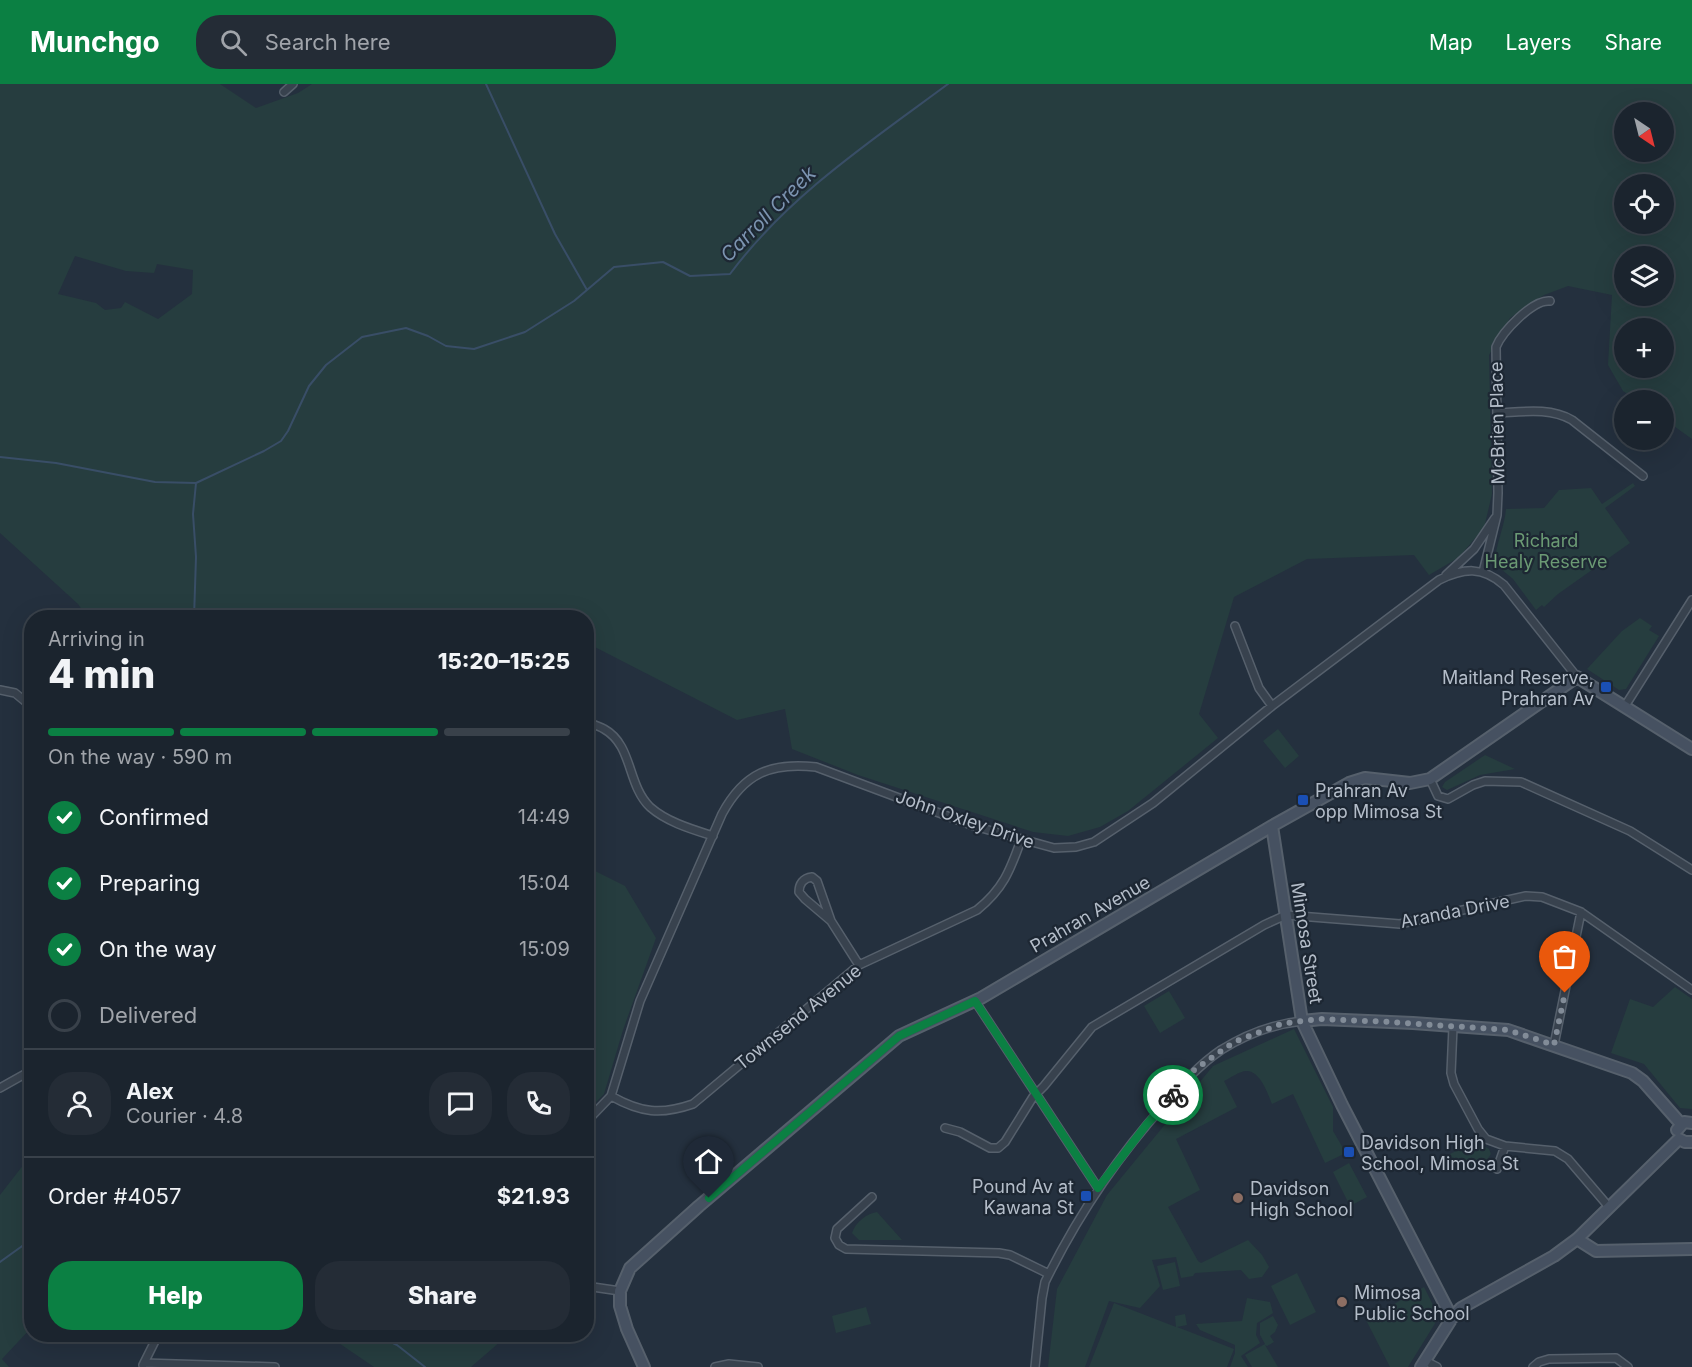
<!DOCTYPE html>
<meta charset="utf-8">
<style>
:root{--surface:#1b242e;--page:#242c36;--text:#f1f3f6;--muted:#a0a4aa;--line:#39414a;--accent:#0b8043}
body{margin:0;font-family:Inter,sans-serif;background:var(--page);color:var(--text);height:100vh;display:flex;flex-direction:column;font-size:22px;white-space:nowrap}
*{box-sizing:border-box;margin:0}
p{font-size:20px;color:var(--muted)}
.icon{flex:none;width:33px;height:33px;fill:none;stroke:currentColor;stroke-width:2;stroke-linecap:round;stroke-linejoin:round}
.map{position:relative;flex:1;overflow:hidden}
.sheet{position:absolute;left:24px;top:526px;width:570px;height:732px;display:flex;flex-direction:column;background:var(--surface);border-radius:24px;box-shadow:0 6px 24px #0002,0 0 0 2px var(--line)}
.sheet>*{flex:none}
.needle{width:39px;rotate:145deg}
.fabs{position:absolute;left:1614px;top:18px;display:grid;gap:12px}
.fabs a{display:grid;place-items:center;width:60px;height:60px;border-radius:50%;background:var(--surface);box-shadow:0 6px 24px #0002,0 0 0 2px var(--line);font-size:30px}
.pin{position:absolute;display:grid;place-items:center;width:51px;height:51px;color:#fff;margin:-62px -26px;border-radius:50% 50% 50% 0;rotate:-45deg;box-shadow:0 0 6px #0007}
.pin .icon{rotate:45deg}
.courier{position:absolute;display:grid;place-items:center;width:60px;height:60px;margin:-30px;border:4px solid #0b8043;border-radius:50%;background:#fff;color:#222;box-shadow:0 2px 8px #0007}
.head em{font-style:normal;font-weight:800}
.head div{display:flex;flex-direction:column-reverse}
.head{display:flex;align-items:center;justify-content:space-between;height:102px;padding:0 24px}
h1{font-size:39px;font-weight:800;line-height:45px}
.bar{display:grid;grid-template-columns:repeat(4,1fr);gap:9px 6px;align-content:center;height:72px;padding:0 24px}
.bar i{height:8px;border-radius:4px;background:var(--line)}
.bar .selected{background:var(--accent)}
.bar p{grid-column:span 4}
.line{display:flex;align-items:center;gap:15px;padding:0 24px;border-top:2px solid var(--line)}
.line div{flex:1}
.round{display:grid;place-items:center;flex:none;width:63px;height:63px;border-radius:24px;background:var(--page)}
ol{padding:0 24px;list-style:none}
li{display:flex;align-items:center;gap:18px;height:66px}
li p{margin-inline-start:auto}
li .icon{padding:6px;border-radius:50%;background:var(--accent);color:#fff;stroke-width:4}
li:last-child{color:var(--muted)}
li i{width:33px;height:33px;border:3px solid var(--line);border-radius:50%}
.cta{display:flex;gap:12px;margin-top:auto;padding:12px 24px}
.cta a{flex:1;height:69px;border-radius:24px;background:var(--accent);color:#fff;font-size:24px;font-weight:800;line-height:69px;text-align:center}
.cta a+a{background:var(--page);color:var(--text)}
header{display:flex;align-items:center;gap:36px;box-sizing:border-box;height:84px;padding:0 30px;background:var(--accent);color:#fff}
header strong{font-size:28px}
nav{display:flex;gap:33px;margin-inline-start:auto;font-size:21px}
.search{width:420px;height:54px;background:var(--page);display:flex;align-items:center;gap:15px;box-sizing:border-box;padding:0 21px;border-radius:24px;color:var(--muted);font-size:22px}
.map>svg:first-child{display:block}
.green{fill:#263d3f;fill-rule:evenodd}
.lines{fill:none;stroke-linecap:round;stroke-linejoin:round}
.stream{stroke:#394e67;stroke-width:2}
.street-casing{stroke:#56606c;stroke-width:10}
.secondary-casing{stroke:#56606c;stroke-width:14}
.street{stroke:#38424e;stroke-width:7}
.secondary{stroke:#465161;stroke-width:10}
.done{stroke:#828c98;stroke-width:6;stroke-dasharray:0 10.8}
.route{stroke:#0b8043;stroke-width:8}
.transit-dot{fill:#1a4fb4;stroke:#1d2733;stroke-width:2}
.education-dot{fill:#8d6e63;stroke:#1d2733;stroke-width:2}
.labels{text-anchor:middle;dominant-baseline:central;stroke-width:4.5;stroke-linejoin:round;paint-order:stroke}
.street-label{font-size:18px;fill:#b4bdc9;stroke:#1d2733}
.park-label{font-size:18px;fill:#6b9a74;stroke:#1d2733}
.poi-label{font-size:18px;fill:#b4bdc9;stroke:#1d2733;text-anchor:start}
.water-label{font-size:20px;font-style:italic;fill:#7c94b1;stroke:#1d2733}
</style>
<header>
<strong>Munchgo</strong>
<div class="search"><svg class="icon" aria-label="search" viewBox="0 0 24 24"><circle cx="10" cy="10" r="6"/><path d="M15 15l6 6"/></svg>Search here</div>
<nav><a>Map</a><a>Layers</a><a>Share</a></nav>
</header>
<div class="map">
<svg width="1692" height="1283" viewBox="0 0 1692 1283">
<rect width="100%" height="100%" fill="#24303e"/>
<path class="green" d="M0,0H220L256,24L298,9L312,0H1692V355L1664,335V316H1637L1623,307L1608,281L1612,211L1568,202L1544,211L1510,234L1489,271L1492,410L1484,444L1458,474L1429,491L1414,471L1307,475L1234,513L1199,630L1218,654L1128,727L1100,743L1068,752L1033,748L858,691L792,665L785,625L737,636L587,559L586,534H536L521,527L490,525L483,534H88L78,520L0,449ZM1624,28H1664V68H1624ZM1624,100H1664V140H1624ZM75,172L126,187L154,189L157,180L193,186L192,210L158,235L125,218L121,224L105,226L96,219L58,210ZM1624,172H1664V212H1624ZM1624,244H1664V284H1624Z
M1633,399L1635,402L1605,424L1630,459L1558,510L1544,523L1542,521L1536,526L1513,495L1495,480C1494,465 1505,442 1506,425L1544,424L1559,406L1591,404L1602,420Z
M1640,534L1652,542L1649,546L1659,552L1626,605L1619,606L1587,585L1622,547Z
M1278,645L1299,672L1285,684L1263,657Z
M1485,671L1515,685L1480,691L1447,706L1442,703L1445,698Z
M587,783L625,802L656,854L623,946L604,1010L587,1027Z
M1675,903L1692,915V1025L1680,1024L1644,980L1611,969L1630,915L1653,923Z
M1169,907L1185,934L1160,949L1144,922Z
M1294,945L1333,1023V1047L1346,1069L1325,1079L1293,1010L1272,1020C1268,1010 1260,986 1246,987C1240,987 1230,994 1224,997L1237,1023L1176,1055L1200,1106L1168,1123L1198,1177L1201,1179L1248,1156L1262,1171L1269,1183L1262,1193L1249,1195L1241,1186L1195,1189L1193,1192L1181,1194L1176,1173L1152,1176L1160,1202L1140,1224L1109,1217L1085,1283H1048L1057,1205L1107,1111L1213,982Z
M1476,1057L1489,1065L1491,1070L1484,1080L1439,1086L1434,1078Z
M31,1071V1244L2,1275L9,1283H0V1111Z
M1349,1079L1367,1113L1350,1122L1333,1088Z
M877,1128L902,1156H859L852,1149C856,1138 866,1130 877,1128Z
M1175,1178L1180,1202L1163,1206L1157,1182Z
M1297,1189L1316,1228L1290,1241L1271,1202Z
M1424,1203L1439,1233L1408,1283H1390L1366,1236Z
M1247,1214L1270,1218L1273,1229L1257,1239L1256,1251L1260,1259L1241,1272L1248,1283H1230L1235,1269V1261L1200,1246L1196,1240L1242,1237Z
M1114,1219L1176,1243L1175,1232L1185,1230L1187,1241L1177,1243L1234,1265L1227,1283H1089Z
M866,1223L871,1240L836,1249L832,1232Z
M1273,1232L1278,1241L1275,1248L1270,1252L1274,1258L1267,1262L1265,1261L1278,1283H1252L1245,1271L1265,1260L1260,1251V1239Z
M327,1251H508L471,1283H374Z"/>
<g class="lines">
<path class="stream" d="M486,0L555,150L587,206
M0,373L56,379L155,398L196,399
M194,534L196,473L193,430L196,399L264,367L281,357L288,347L309,302L326,281L362,253L406,244L428,252L446,262L474,265L525,248L574,217L614,183L663,178L690,192L730,190C788,112 871,57 948,0
M0,1178L32,1155
M376,1251L397,1261L425,1283"/>
<g class="street-casing">
<path id="street" d="M284,8L293,0
M1497,329C1522,328 1549,323 1572,336L1643,392
M1483,488L1497,431L1498,409L1496,263C1502,248 1533,215 1550,217
M1446,491L1474,465L1495,434
M1235,542L1259,604L1272,622
M0,606L15,609L32,623
M1625,622L1692,516
M586,638C592,640 599,642 604,645C633,661 627,701 650,723C667,738 691,745 713,752
M1430,695L1438,712L1448,715L1473,701L1485,697L1521,698L1630,747L1692,786
M831,837L805,815L799,808C799,800 803,794 812,793L817,797L831,837L859,881
M975,917L1098,1104
M1453,943L1451,989L1454,1000L1478,1045L1486,1055L1505,1062L1555,1067L1568,1075L1609,1123
M1554,961L1581,828
M0,1004L32,986
M611,1012C641,1029 661,1031 693,1020L859,881L977,826C1003,805 1010,787 1021,756
M586,1038L611,1012L640,917L722,730C744,689 771,678 816,683L974,742L1054,764L1076,763L1094,758L1153,719L1272,622L1439,496C1464,484 1482,482 1504,501L1577,593
M945,1044L960,1048L990,1064H998L1005,1058L1033,1013L1044,1002L1092,943L1264,841L1286,831L1400,840L1526,812L1542,813L1581,828L1692,906
M1497,1085L1505,1062
M872,1113L837,1145L835,1154L839,1161L846,1165L999,1169L1010,1171L1049,1190
M586,1202L620,1207
M1425,1277L1437,1283
M144,1279L275,1283
M143,1281L158,1251
M715,1283L729,1280L758,1283
M1035,1283L1042,1214L1045,1198C1077,1133 1117,1073 1165,1020C1182,1000 1199,981 1221,966C1245,951 1274,940 1302,937
M1533,1283L1539,1278L1549,1275L1616,1274L1628,1283"/>
</g>
<g class="secondary-casing">
<path id="secondary" d="M1272,742L1302,937L1342,1021L1452,1234
M1302,937L1322,935L1413,939L1508,946L1632,989L1643,997L1681,1040
M1677,1046L1684,1038L1692,1039
M1679,1055L1685,1058H1692
M1577,1155L1596,1167L1692,1165
M644,1283L627,1245L620,1222V1207L630,1184L699,1122L899,952L981,914L1272,742L1349,699L1365,694L1410,699L1430,695L1577,593L1692,665
M1421,1283L1452,1234L1461,1224L1554,1172L1577,1155L1679,1055"/>
</g>
<use href="#street" class="street"/>
<use href="#secondary" class="secondary"/>
</g>
<g class="lines">
<path class="done" d="M1173,1011L1193,987L1234,958L1281,940L1302,937L1322,935L1390,938L1508,946L1554,961L1565,909"/>
<path class="route" d="M709,1114L899,952L975,917L1098,1104L1147,1040L1173,1011"/>
</g>
<g class="transit-dot">
<rect x="1600" y="597" width="12" height="12" rx="3"/>
<rect x="1297" y="710" width="12" height="12" rx="3"/>
<rect x="1343" y="1062" width="12" height="12" rx="3"/>
<rect x="1080" y="1106" width="12" height="12" rx="3"/>
</g>
<g class="education-dot">
<circle cx="1238" cy="1114" r="6"/>
<circle cx="1342" cy="1218" r="6"/>
</g>
<g class="labels">
<g class="street-label">
<text transform="translate(1497 339) rotate(-91)">McBrien Place</text>
<text transform="translate(965 735) rotate(19)">John Oxley Drive</text>
<text transform="translate(1455 827) rotate(-11)">Aranda Drive</text>
<text transform="translate(1090 830) rotate(-30)">Prahran Avenue</text>
<text transform="translate(1307 859) rotate(81)">Mimosa Street</text>
<text transform="translate(798 933) rotate(-39)">Townsend Avenue</text>
</g>
<g class="park-label">
<text x="1546" y="456">Richard<tspan x="1546" dy="21">Healy Reserve</tspan></text>
</g>
<g class="poi-label">
<text x="1594" y="593" text-anchor="end">Maitland Reserve,<tspan x="1594" dy="21">Prahran Av</tspan></text>
<text x="1315" y="706">Prahran Av<tspan x="1315" dy="21">opp Mimosa St</tspan></text>
<text x="1361" y="1058">Davidson High<tspan x="1361" dy="21">School, Mimosa St</tspan></text>
<text x="1074" y="1102" text-anchor="end">Pound Av at<tspan x="1074" dy="21">Kawana St</tspan></text>
<text x="1250" y="1104">Davidson<tspan x="1250" dy="21">High School</tspan></text>
<text x="1354" y="1208">Mimosa<tspan x="1354" dy="21">Public School</tspan></text>
</g>
<g class="water-label">
<text transform="translate(768 130) rotate(-45)">Carroll Creek</text>
</g>
</g>
</svg>
<div class="fabs">
<a><svg class="needle" viewBox="-14 -14 28 28"><path d="M0-13l5 13h-10z" fill="#e53935"/><path d="M0 13l5-13h-10z" fill="#a0a4aa"/></svg></a>
<a><svg class="icon" aria-label="locate" viewBox="0 0 24 24"><circle cx="12" cy="12" r="6"/><path d="M12 2v4M12 18v4M2 12h4M18 12h4"/></svg></a>
<a><svg class="icon" aria-label="layers" viewBox="0 0 24 24"><path d="M12 4l9 5-9 5-9-5zM3 14l9 5 9-5"/></svg></a>
<a>+</a>
<a>−</a>
</div>
<div class="pin" style="left:1565px;top:909px;background:#ea580c"><svg class="icon" aria-label="bag" viewBox="0 0 24 24"><path d="M5 8h14l-1 12H6zM9 8a3 3 0 0 1 6 0"/></svg></div>
<div class="pin" style="left:709px;top:1114px;background:#1f2937"><svg class="icon" aria-label="home" viewBox="0 0 24 24"><path d="M3 11l9-7 9 7M6 9v11h12V9"/></svg></div>
<div class="courier" style="left:1173px;top:1011px"><svg class="icon" aria-label="bike" viewBox="0 0 24 24"><circle cx="6" cy="16" r="4"/><circle cx="18" cy="16" r="4"/><path d="M6 16l4-8h5l3 8M10 8l3 8H6M13 5h3"/></svg></div>
<section class="sheet">
<div class="head"><div><h1>4 min</h1><p>Arriving in</p></div><em>15:20–15:25</em></div>
<div class="bar"><i class="selected"></i><i class="selected"></i><i class="selected"></i><i></i><p>On the way · 590 m</p></div>
<ol>
<li><svg class="icon" aria-label="check" viewBox="0 0 24 24"><path d="M5 12l5 5 9-10"/></svg>Confirmed<p>14:49</p></li>
<li><svg class="icon" aria-label="check" viewBox="0 0 24 24"><path d="M5 12l5 5 9-10"/></svg>Preparing<p>15:04</p></li>
<li><svg class="icon" aria-label="check" viewBox="0 0 24 24"><path d="M5 12l5 5 9-10"/></svg>On the way<p>15:09</p></li>
<li><i></i>Delivered</li>
</ol>
<div class="line" style="height:108px"><a class="round"><svg class="icon" aria-label="person" viewBox="0 0 24 24"><circle cx="12" cy="8" r="4"/><path d="M4 21q1-7 8-7t8 7"/></svg></a><div><b>Alex</b><p>Courier · 4.8</p></div><a class="round"><svg class="icon" aria-label="chat" viewBox="0 0 24 24"><path d="M4 5h16v11H9l-5 4z"/></svg></a><a class="round"><svg class="icon" aria-label="phone" viewBox="0 0 24 24"><path d="M5 4h4l2 5-3 2q2 4 5 5l2-3 5 2v4C11 20 4 13 5 4z"/></svg></a></div>
<div class="line" style="height:78px"><div>Order #4057</div><b>$21.93</b></div>
<div class="cta"><a>Help</a><a>Share</a></div>
</section>
</div>
